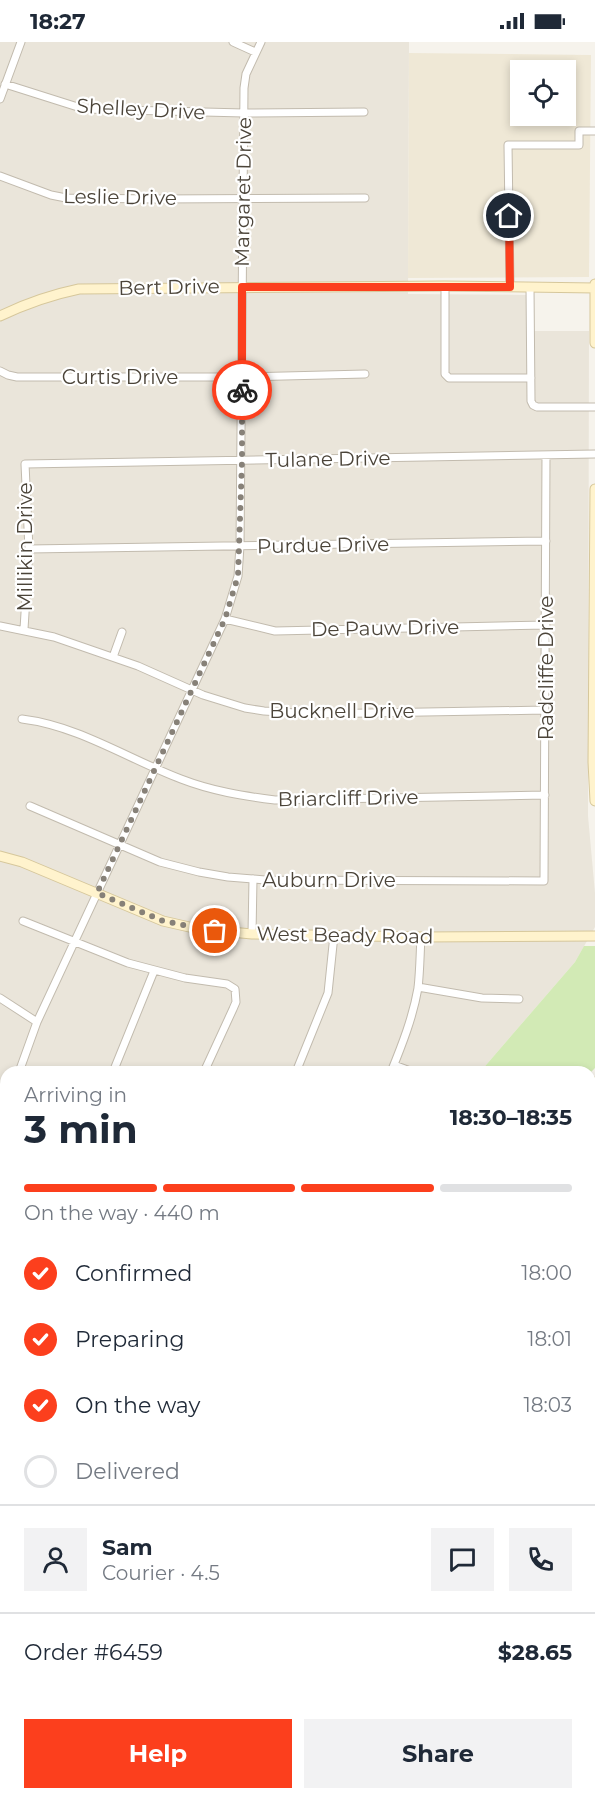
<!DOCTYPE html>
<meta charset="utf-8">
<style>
:root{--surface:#fff;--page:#f2f2f3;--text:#1f2937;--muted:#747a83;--line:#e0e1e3;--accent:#fc3f1d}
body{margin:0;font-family:Montserrat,sans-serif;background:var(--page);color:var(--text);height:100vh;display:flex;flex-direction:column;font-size:22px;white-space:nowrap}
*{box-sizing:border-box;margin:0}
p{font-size:20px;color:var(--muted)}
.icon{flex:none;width:33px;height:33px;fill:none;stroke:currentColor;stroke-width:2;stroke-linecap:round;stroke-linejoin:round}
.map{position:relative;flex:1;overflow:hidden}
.drawer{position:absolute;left:0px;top:1024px;width:596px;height:734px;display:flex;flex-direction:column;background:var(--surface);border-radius:18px 18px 0 0;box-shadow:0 3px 9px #0003}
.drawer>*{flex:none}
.controls{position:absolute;left:510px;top:18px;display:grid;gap:12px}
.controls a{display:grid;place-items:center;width:66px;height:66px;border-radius:0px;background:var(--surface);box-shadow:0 3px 9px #0003;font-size:30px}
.pin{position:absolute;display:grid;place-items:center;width:51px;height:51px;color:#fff;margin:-26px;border:3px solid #fff;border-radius:50%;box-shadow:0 2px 6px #0007}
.courier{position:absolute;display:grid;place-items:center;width:60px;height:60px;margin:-30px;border:4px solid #fc3f1d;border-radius:50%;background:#fff;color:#222;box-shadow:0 2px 8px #0007}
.summary em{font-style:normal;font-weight:700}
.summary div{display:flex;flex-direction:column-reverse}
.summary{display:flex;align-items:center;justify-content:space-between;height:102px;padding:0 24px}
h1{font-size:39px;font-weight:700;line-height:45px}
.bar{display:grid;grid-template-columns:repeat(4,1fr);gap:9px 6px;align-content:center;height:72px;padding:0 24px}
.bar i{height:8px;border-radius:4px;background:var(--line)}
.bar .current{background:var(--accent)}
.bar p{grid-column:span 4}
.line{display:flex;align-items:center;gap:15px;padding:0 24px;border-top:2px solid var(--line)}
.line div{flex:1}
.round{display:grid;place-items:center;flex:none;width:63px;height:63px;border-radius:0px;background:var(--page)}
ol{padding:0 24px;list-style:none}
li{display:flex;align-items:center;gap:18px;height:66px}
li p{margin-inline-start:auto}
li .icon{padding:6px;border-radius:50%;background:var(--accent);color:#fff;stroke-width:4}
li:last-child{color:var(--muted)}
li i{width:33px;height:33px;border:3px solid var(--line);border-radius:50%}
.primary-button{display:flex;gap:12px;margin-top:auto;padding:12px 24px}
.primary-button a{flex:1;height:69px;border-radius:0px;background:var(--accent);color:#fff;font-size:24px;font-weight:700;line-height:69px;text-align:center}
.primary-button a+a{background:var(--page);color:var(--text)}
.status{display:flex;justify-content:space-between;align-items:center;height:42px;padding:0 30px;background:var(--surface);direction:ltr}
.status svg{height:16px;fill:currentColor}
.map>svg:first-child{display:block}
.residential{fill:#eae5da}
.education{fill:#efe8d6;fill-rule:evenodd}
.green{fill:#d2eab5}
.water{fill:#a9d4f2}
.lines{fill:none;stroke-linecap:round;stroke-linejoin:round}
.street-casing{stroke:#c2bbae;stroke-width:9}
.secondary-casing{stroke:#d6c79b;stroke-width:11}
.street{stroke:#fff;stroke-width:7}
.secondary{stroke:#fff3cd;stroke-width:9}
.done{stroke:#878178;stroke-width:6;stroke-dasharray:0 10.8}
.route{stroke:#fc3f1d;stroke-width:8}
.labels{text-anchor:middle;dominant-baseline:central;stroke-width:4.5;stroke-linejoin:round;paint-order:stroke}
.street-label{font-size:20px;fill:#4b4439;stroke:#fff}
</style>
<div class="status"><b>18:27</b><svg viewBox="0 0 49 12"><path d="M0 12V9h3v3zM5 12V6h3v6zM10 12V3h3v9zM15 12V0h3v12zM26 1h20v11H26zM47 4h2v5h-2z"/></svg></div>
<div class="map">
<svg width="595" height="1757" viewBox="0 0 595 1757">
<rect width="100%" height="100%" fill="#f6f3ec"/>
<path class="residential" d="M0,0H409L408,252L527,253L528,289H589L588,774L595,851V885L575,920L480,1030H6V1063L0,1062Z"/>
<path class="education" d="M409,11L591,13L589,235L408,236ZM520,28H566V74H520Z"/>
<path class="green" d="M584,904H595V1026L590,1031L480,1030L575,920Z
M0,1294L6,1318V1544L0,1552Z"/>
<path class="water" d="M590,1298H595V1487H590Z"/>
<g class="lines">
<g class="street-casing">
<path id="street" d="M233,0L255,10
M5,42L84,67L244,71L364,70
M0,57L21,0
M0,134L51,153L66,156L156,157L365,156
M445,244V332L449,336H531
M510,245L508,103H579V89H595
M530,245L531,359L533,363L537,365H595
M0,329L8,333L17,335H242L365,332
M29,507L546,499
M225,577L275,589L546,583
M0,584L54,595L138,624L203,653L245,666L264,669L312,672L545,668
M24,587L29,507L25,422L595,412
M113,615L122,590
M22,677C79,684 128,717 181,737C212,749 243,754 275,758L545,753
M30,764L160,820L199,830L228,835L265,838L544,839L546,413
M23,879L128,921L185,936L227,942L235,947L236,960L233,967L204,1030
M252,892L253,837
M418,945L482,956L519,957
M0,956L37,980
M394,1023L413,1030
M19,1030L37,980L225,577L238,534L240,504L244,46L246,32L261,0
M113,1030L154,929
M296,1030L328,951L334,893
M391,1030C402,1003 413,975 418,946C420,929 420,912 421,895
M0,1118L6,1072
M0,1178H6
M0,1224L6,1251
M0,1652L6,1645
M0,1736L6,1741
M17,1752L21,1757"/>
</g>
<g class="secondary-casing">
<path id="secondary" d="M595,242V301
M0,274C27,261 50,253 79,247L445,244L595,246
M595,447L593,720L595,759
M0,814L22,820L163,879L198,887L252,892L421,895L595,894
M590,1045L595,1040
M590,1070L595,1065
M0,1235L6,1234
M0,1251L6,1250
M0,1264L6,1269"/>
</g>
<use href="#street" class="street"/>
<use href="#secondary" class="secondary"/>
</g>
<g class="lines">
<path class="done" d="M215,889L163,879L97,851L225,577L238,534L242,419V348"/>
<path class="route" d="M242,348V245H510L509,174"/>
</g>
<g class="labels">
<g class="street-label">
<text transform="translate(141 67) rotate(3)">Shelley Drive</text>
<text transform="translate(243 150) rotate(-89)">Margaret Drive</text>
<text transform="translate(120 155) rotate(1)">Leslie Drive</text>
<text transform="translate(169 245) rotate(-1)">Bert Drive</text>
<text x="120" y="335">Curtis Drive</text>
<text transform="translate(328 417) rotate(-1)">Tulane Drive</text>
<text transform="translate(323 503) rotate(-1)">Purdue Drive</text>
<text transform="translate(25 505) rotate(-90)">Millikin Drive</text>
<text transform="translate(385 586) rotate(-1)">De Pauw Drive</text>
<text transform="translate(546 626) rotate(-90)">Radcliffe Drive</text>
<text x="342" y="669">Bucknell Drive</text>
<text transform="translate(348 756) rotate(-1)">Briarcliff Drive</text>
<text x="329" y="838">Auburn Drive</text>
<text transform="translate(345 893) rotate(1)">West Beady Road</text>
</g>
</g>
</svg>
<div class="controls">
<a><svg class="icon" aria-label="locate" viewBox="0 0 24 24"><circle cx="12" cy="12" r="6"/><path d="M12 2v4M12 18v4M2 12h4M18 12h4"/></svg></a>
</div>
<div class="pin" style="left:215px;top:889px;background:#ea580c"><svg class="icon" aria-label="bag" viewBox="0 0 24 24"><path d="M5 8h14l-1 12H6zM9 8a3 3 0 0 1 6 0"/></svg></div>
<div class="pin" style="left:509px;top:174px;background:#1f2937"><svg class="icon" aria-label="home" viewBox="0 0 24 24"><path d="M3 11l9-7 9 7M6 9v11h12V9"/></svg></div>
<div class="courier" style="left:242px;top:348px"><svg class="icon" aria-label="bike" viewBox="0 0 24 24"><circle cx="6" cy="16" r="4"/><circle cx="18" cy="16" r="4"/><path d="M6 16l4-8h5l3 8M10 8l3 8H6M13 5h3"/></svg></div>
<section class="drawer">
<div class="summary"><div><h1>3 min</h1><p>Arriving in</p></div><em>18:30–18:35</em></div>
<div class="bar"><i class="current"></i><i class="current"></i><i class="current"></i><i></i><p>On the way · 440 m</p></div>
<ol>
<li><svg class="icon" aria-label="check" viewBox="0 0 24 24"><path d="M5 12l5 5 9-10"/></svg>Confirmed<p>18:00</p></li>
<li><svg class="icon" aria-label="check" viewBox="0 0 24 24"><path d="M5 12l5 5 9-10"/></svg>Preparing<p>18:01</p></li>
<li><svg class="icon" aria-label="check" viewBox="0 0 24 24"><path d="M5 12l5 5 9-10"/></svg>On the way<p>18:03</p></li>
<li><i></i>Delivered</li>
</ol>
<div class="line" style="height:108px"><a class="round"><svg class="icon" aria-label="person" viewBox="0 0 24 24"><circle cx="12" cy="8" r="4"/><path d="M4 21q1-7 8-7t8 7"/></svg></a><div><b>Sam</b><p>Courier · 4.5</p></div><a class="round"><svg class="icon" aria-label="chat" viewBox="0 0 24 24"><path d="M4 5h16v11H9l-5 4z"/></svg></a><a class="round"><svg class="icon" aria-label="phone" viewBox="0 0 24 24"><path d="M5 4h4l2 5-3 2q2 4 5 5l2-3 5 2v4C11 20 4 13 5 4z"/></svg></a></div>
<div class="line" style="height:78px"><div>Order #6459</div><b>$28.65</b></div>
<div class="primary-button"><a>Help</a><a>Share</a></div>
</section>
</div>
